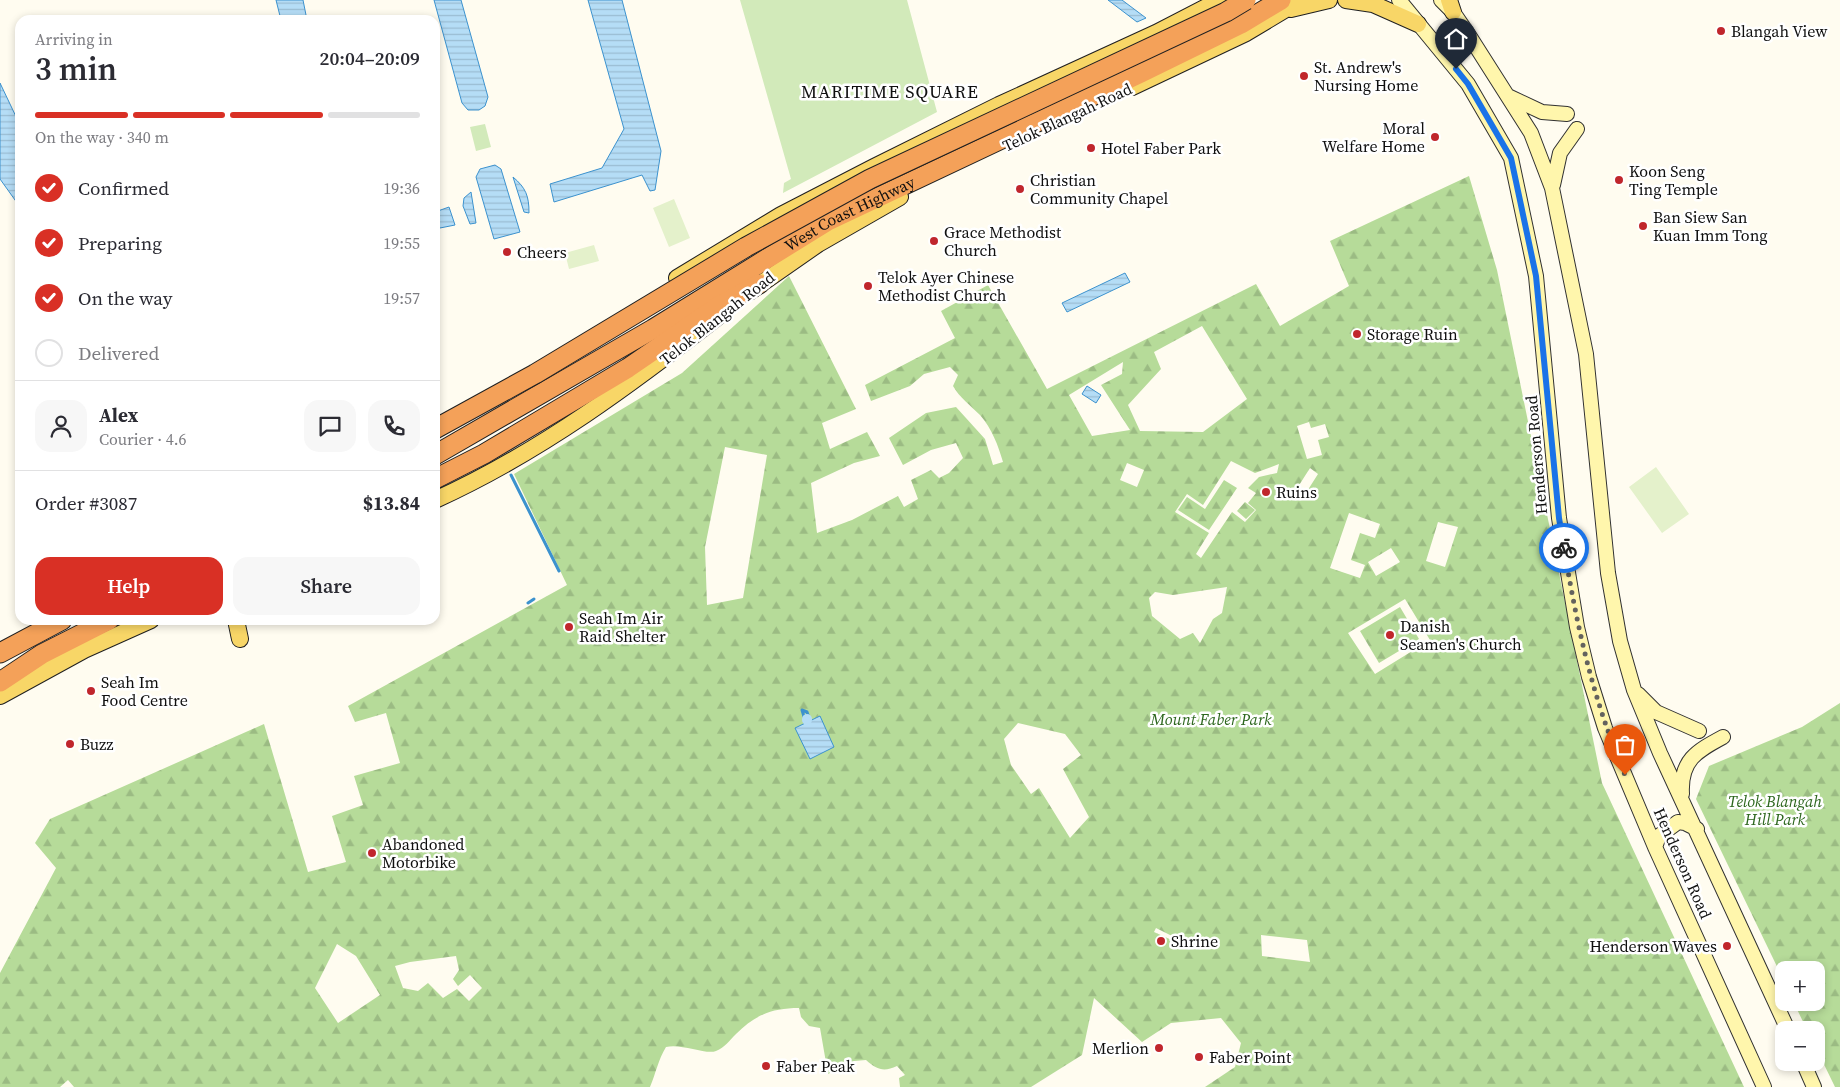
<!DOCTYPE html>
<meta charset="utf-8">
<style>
:root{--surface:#fff;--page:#f7f7f7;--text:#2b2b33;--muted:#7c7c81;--line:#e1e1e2;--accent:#d93025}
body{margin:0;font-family:"Source Serif 4",serif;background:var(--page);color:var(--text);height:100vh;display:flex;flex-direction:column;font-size:19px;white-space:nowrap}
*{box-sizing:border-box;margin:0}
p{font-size:16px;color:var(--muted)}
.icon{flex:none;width:28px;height:28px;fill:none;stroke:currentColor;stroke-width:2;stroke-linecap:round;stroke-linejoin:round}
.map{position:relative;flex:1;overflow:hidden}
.details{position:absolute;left:15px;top:15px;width:425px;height:610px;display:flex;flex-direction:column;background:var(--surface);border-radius:15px;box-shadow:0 2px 8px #0003}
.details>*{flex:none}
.buttons{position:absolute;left:1775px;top:961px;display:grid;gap:10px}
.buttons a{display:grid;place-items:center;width:50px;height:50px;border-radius:10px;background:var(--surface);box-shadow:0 2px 8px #0003;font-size:25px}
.pin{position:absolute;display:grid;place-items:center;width:42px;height:42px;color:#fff;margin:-51px -21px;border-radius:50% 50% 50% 0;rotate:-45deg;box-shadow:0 0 5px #0007}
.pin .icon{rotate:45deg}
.courier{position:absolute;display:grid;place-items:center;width:50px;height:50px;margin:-25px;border:4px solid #1a73e8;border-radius:50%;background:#fff;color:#222;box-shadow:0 1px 6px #0007}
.head em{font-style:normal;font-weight:600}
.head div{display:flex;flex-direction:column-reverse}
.head{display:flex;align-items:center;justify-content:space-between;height:85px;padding:0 20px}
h1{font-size:32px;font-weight:600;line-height:38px}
.bar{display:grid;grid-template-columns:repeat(4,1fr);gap:8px 5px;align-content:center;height:60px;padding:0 20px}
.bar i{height:6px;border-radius:4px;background:var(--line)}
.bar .active{background:var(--accent)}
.bar p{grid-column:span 4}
.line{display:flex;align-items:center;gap:12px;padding:0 20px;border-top:1px solid var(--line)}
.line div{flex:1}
.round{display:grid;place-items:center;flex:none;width:52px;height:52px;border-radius:15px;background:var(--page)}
ol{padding:0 20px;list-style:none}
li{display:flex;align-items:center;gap:15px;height:55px}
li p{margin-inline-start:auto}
li .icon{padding:5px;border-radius:50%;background:var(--accent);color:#fff;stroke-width:4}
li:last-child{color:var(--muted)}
li i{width:28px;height:28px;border:2px solid var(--line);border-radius:50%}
.action{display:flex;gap:10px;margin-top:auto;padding:10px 20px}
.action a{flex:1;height:58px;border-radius:15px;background:var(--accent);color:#fff;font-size:20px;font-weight:600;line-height:58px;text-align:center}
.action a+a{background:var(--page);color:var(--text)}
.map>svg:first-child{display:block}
.green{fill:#d2eaba}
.forest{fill:url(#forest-firs);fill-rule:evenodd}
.pitch{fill:#e4f1cb}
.water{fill:url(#water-rules);stroke:#3c92ce}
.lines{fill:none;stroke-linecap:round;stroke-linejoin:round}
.stream{stroke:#3c92ce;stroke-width:3}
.canal{stroke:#b5ddf6;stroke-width:10}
.secondary-casing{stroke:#313131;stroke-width:16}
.primary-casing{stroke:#202020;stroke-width:18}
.highway-casing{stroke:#202020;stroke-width:21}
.secondary{stroke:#fff6ac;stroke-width:14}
.primary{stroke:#f8d667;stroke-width:16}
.highway{stroke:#f4a159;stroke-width:19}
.highway-bridge-casing{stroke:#202020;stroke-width:21;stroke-linecap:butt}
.highway-bridge{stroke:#f4a159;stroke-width:19}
.done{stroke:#63625e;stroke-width:5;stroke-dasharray:0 9}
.route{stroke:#1a73e8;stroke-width:6}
.poi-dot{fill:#c0262c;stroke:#fff;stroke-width:2}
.labels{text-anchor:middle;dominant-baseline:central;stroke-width:5;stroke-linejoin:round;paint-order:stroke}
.poi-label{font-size:16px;fill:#0f0f0f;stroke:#fff;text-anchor:start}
.street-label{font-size:16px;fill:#0f0f0f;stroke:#fff}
.park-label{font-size:16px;font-style:italic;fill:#2d671e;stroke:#fff}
.neighbourhood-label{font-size:18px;letter-spacing:1px;fill:#0f0f0f;stroke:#fff}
</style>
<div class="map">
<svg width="1840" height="1087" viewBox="0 0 1840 1087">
<defs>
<pattern id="forest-firs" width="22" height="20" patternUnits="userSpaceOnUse" patternTransform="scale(1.25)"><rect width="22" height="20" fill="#b6db99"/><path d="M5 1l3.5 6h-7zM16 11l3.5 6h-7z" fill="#9bbb83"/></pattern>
<pattern id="water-rules" width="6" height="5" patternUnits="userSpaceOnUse" patternTransform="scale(1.25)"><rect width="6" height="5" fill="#b5ddf6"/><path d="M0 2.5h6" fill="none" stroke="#9abcd2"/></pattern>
</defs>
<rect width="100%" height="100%" fill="#fffcf0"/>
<path class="green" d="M740,0H907L937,112L783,193L784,183L791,179Z
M485,124L491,147L476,151L470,127Z"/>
<path class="forest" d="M1469,176L1497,270L1602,783L1744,1087H1205L1235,1067L1241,1043L1221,1018L1171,1023L1142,1042L1094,998L1082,1055L1031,1087H900L899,1078L905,1075L897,1066C884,1072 877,1070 866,1060L854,1061L828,1074L820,1028L809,1026L801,1017L799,1008C772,1008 755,1015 736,1034C729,1041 725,1047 716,1051C706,1055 681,1043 666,1047C658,1060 656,1073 650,1087H74L68,1080L60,1087H0V973L56,868L35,843L50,819L264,724L308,872L346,862L332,816L363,805L354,776L400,763L386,713L355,722L348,706L567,585L514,474L682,373L789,276L856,409L822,423L830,449L867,432L880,456L854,463L811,483L817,533L852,520L898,496L904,507L918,499L911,480L931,470L939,478L949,473L963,458L956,443L931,450L903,465L889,438L926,413L956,407L985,439L993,465L1003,462C998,445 992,429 980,415C970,405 960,398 953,386L958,375L950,367L924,374L910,386L871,401L865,385L955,338L941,311L988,285L1047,389L1256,284L1280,326L1349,286L1330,241ZM1202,326L1247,399L1203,432L1140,431L1128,405L1161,369L1154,352ZM1123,362L1122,374L1101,385L1130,430L1092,436L1069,395ZM1309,422L1311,428L1325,424L1329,437L1318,440L1322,455L1307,459L1297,426ZM725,447L767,455L743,598L707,605L705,547ZM1231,461L1255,473L1279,464L1277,473L1259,477L1248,488L1256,493L1248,503L1256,510L1245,522L1232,512L1201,558L1196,554L1209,533L1175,512L1187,494L1203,505ZM1127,463L1144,470L1137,487L1120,480ZM1310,468L1318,474L1304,496L1296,490ZM1349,513L1380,524L1375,538L1360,533L1351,560L1365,565L1360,578L1330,568ZM1438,522L1458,527L1445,567L1426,561ZM1391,548L1400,562L1376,576L1368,562ZM1227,587L1222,613L1213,619L1200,643L1193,633L1180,639L1152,616L1149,598L1155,592L1173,595ZM1405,599L1430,640L1375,674L1348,633ZM1018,723L1065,734L1081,755L1063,769L1089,817L1070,838L1039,788L1031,794L1011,765L1004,739ZM1156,928L1176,938L1203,942V945L1174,941L1154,932ZM1261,935L1307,940L1310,962L1262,956ZM337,944L356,956L380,995L338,1023L315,988ZM456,956L459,970L453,979L458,986L470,975L482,988L469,1001L457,989L443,998L428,983L418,991L403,988L395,966L410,962Z
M1224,480L1237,488L1209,530L1178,510L1187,497L1205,509Z
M1245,502L1255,510L1246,519L1237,511Z
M1400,607L1419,639L1379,663L1360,631Z
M1840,703V1087H1835L1816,1048V1030H1807L1794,1003L1816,1002V970H1784V981L1696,799L1709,766L1802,727Z"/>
<path class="pitch" d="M674,199L690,238L669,247L653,208Z
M594,245L599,261L569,269L565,253Z
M1656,467L1689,514L1662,533L1629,487Z"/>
<path class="water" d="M276,0H303L307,20H281Z
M434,0H461L488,97L485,106L479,110H468L462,103Z
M588,0H622L661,151L655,190L650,191L642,175L554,202L550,184L602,168L624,129Z
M1108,0H1122L1146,18L1137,22Z
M0,83L20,125V207L0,179Z
M495,165L501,169L520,232L494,239L476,177L480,169Z
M513,177C526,188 529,196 529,213L524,212Z
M471,192L476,223L470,224L463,206L464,198Z
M449,207L455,225L435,229V212Z
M1125,273L1130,282L1067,312L1062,303Z
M1087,386L1101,395L1096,403L1082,394Z
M820,716L834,747L810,759L795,728Z"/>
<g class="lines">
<path class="stream" d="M511,475L559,571
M528,603L534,599
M802,710L807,712L809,718L805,720Z"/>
<path class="canal" d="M807,719V720"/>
<g class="secondary-casing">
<path id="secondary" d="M1399,0L1468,84L1511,158L1536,276L1559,518L1577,627L1589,677L1605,728L1655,847L1764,1087
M1441,0L1453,12L1470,37L1531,133L1552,188L1586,354L1608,573L1620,641L1634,690L1660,753L1788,1030
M1508,96L1542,112L1567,114
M1553,185L1560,153L1577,129
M1638,694L1656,712L1699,731
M1682,794C1680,760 1697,751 1723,737
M1655,847L1659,836L1678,822L1685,823L1697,829
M1803,1062L1814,1087"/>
</g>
<g class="primary-casing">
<path id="primary" d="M1346,0L1373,4L1418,24
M1449,0L1453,12
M1291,9L1329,0
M1132,87L1246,33L1301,0
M677,278L781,215L874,167L999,105L1156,33L1220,0
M749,292L818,244L900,197
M435,500C541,452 633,383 724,312
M236,620L240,639
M0,696L84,650L151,620"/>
</g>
<g class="highway-casing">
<g id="highway">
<path id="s1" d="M435,455L653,329L828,221L1141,73L1241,24L1281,0"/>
<path d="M435,479L484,454L628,368L717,307L759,284"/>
<path d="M0,653L62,620"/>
<path d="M0,682L42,654L109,620"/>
</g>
</g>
<use href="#secondary" class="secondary"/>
<use href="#primary" class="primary"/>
<use href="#highway" class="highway"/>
<g class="highway-bridge-casing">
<path id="highway-bridge" d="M435,429L535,374L746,247L870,179L1226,12L1246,0"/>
</g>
<use href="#highway-bridge" class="highway-bridge"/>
</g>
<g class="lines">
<path class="done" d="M1564,548C1578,631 1592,696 1625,775"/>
<path class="route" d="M1456,69L1468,84L1511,158L1536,276L1559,518L1564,548"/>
</g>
<g class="poi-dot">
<circle cx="1721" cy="31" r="5"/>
<circle cx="1304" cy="76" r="5"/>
<circle cx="1435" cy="137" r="5"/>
<circle cx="1091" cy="148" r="5"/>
<circle cx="1619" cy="180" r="5"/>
<circle cx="1020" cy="189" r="5"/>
<circle cx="1643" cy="226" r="5"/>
<circle cx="934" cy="241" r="5"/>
<circle cx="507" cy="252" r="5"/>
<circle cx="868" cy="286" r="5"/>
<circle cx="1357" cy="334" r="5"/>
<circle cx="1266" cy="492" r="5"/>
<circle cx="569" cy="627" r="5"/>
<circle cx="1390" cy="635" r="5"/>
<circle cx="91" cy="691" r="5"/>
<circle cx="70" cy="744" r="5"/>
<circle cx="372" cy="853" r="5"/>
<circle cx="1161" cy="941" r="5"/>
<circle cx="1727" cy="946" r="5"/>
<circle cx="1159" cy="1048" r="5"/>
<circle cx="1199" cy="1057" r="5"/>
<circle cx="766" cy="1066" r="5"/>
</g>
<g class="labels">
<g class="poi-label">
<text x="1731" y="31">Blangah View</text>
<text x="1314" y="67">St. Andrew's<tspan x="1314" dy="18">Nursing Home</tspan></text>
<text x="1425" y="128" text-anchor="end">Moral<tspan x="1425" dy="18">Welfare Home</tspan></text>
<text x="1101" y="148">Hotel Faber Park</text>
<text x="1629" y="171">Koon Seng<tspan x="1629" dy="18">Ting Temple</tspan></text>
<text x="1030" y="180">Christian<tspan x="1030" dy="18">Community Chapel</tspan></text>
<text x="1653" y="217">Ban Siew San<tspan x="1653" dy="18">Kuan Imm Tong</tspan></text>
<text x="944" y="232">Grace Methodist<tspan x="944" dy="18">Church</tspan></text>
<text x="517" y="252">Cheers</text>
<text x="878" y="277">Telok Ayer Chinese<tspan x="878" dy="18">Methodist Church</tspan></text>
<text x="1367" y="334">Storage Ruin</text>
<text x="1276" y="492">Ruins</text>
<text x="579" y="618">Seah Im Air<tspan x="579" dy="18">Raid Shelter</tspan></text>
<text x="1400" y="626">Danish<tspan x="1400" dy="18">Seamen's Church</tspan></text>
<text x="101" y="682">Seah Im<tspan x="101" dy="18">Food Centre</tspan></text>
<text x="80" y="744">Buzz</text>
<text x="382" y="844">Abandoned<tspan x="382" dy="18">Motorbike</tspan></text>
<text x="1171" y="941">Shrine</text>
<text x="1717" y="946" text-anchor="end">Henderson Waves</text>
<text x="1149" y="1048" text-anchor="end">Merlion</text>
<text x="1209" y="1057">Faber Point</text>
<text x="776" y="1066">Faber Peak</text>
</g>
<g class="street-label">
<text transform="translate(1067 117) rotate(-25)">Telok Blangah Road</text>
<text stroke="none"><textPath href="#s1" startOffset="480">West Coast Highway</textPath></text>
<text transform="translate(717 318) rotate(-38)">Telok Blangah Road</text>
<text transform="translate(1536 455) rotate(-95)">Henderson Road</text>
<text transform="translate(1683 863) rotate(66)">Henderson Road</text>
</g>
<g class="park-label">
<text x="1211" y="719">Mount Faber Park</text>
<text x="1775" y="801">Telok Blangah<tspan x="1775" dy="18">Hill Park</tspan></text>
</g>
<g class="neighbourhood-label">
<text x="890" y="91">MARITIME SQUARE</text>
</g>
</g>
</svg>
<div class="buttons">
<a>+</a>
<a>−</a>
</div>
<div class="pin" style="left:1625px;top:775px;background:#ea580c"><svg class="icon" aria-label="bag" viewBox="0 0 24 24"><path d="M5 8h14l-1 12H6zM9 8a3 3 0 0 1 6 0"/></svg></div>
<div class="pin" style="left:1456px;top:69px;background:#1f2937"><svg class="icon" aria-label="home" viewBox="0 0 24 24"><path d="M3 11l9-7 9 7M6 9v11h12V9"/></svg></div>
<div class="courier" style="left:1564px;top:548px"><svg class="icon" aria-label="bike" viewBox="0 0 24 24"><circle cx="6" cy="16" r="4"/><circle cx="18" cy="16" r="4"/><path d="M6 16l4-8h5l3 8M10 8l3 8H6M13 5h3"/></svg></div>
<section class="details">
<div class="head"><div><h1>3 min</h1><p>Arriving in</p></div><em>20:04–20:09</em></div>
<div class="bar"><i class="active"></i><i class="active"></i><i class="active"></i><i></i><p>On the way · 340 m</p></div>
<ol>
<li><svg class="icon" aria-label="check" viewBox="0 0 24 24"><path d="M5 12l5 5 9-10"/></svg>Confirmed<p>19:36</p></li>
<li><svg class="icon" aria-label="check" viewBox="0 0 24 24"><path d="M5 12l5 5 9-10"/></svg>Preparing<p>19:55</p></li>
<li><svg class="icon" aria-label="check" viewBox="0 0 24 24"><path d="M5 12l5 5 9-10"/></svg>On the way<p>19:57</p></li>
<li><i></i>Delivered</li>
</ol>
<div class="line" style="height:90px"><a class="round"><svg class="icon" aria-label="person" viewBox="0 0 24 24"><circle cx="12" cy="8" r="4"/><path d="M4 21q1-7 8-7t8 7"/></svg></a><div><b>Alex</b><p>Courier · 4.6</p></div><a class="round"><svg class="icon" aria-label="chat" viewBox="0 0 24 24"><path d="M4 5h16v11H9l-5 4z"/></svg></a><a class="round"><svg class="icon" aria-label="phone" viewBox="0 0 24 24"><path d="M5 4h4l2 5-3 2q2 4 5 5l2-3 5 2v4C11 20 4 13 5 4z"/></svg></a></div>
<div class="line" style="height:65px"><div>Order #3087</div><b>$13.84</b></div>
<div class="action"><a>Help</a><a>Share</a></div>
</section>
</div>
